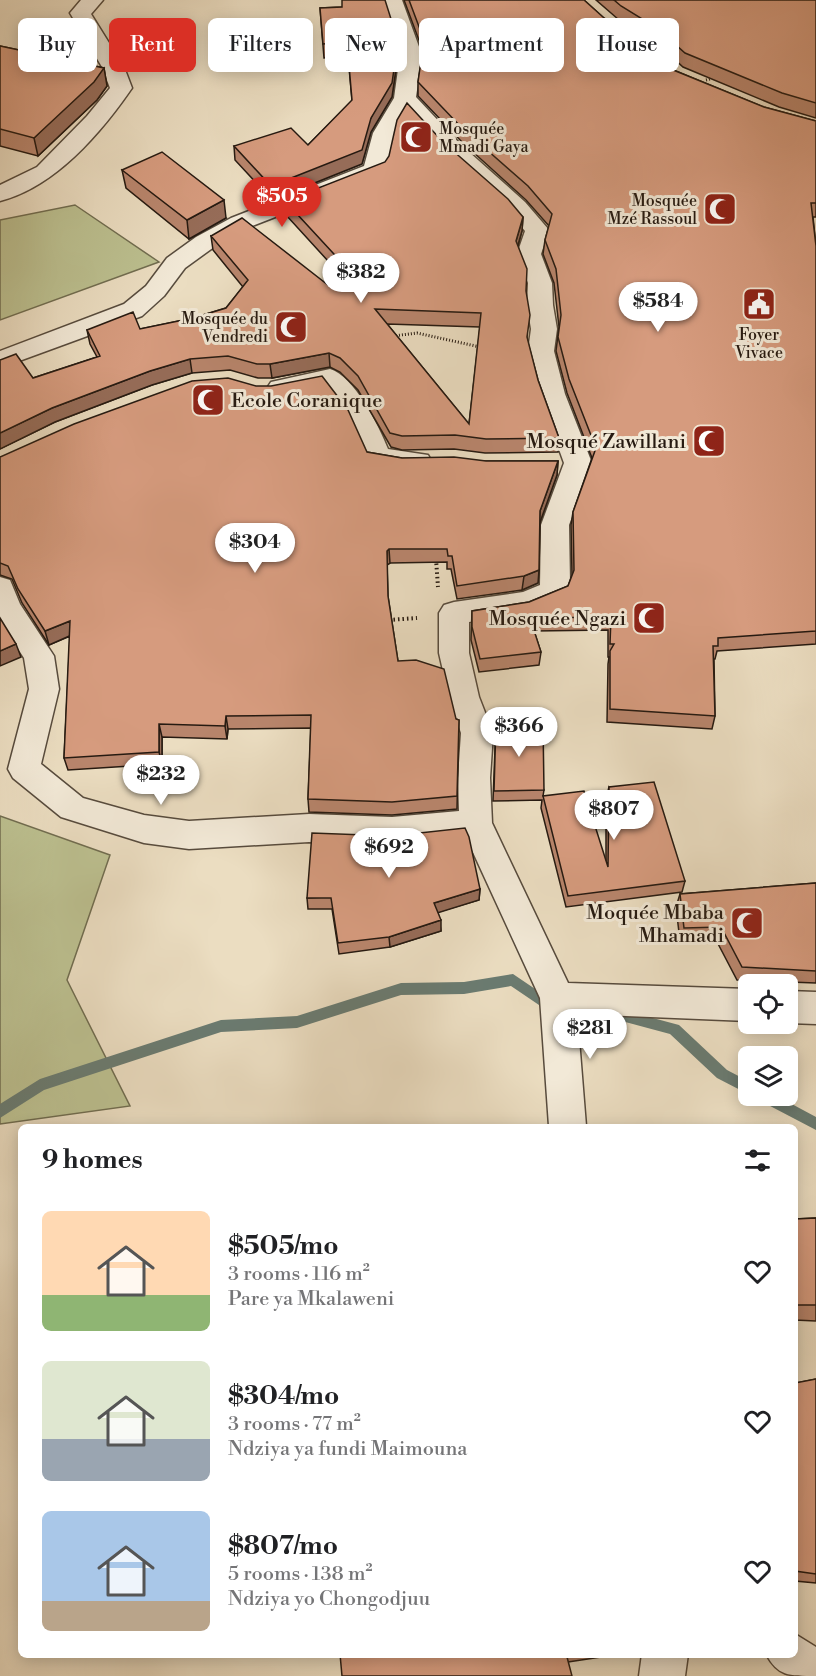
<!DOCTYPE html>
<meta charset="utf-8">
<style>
body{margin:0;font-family:"Libre Bodoni",serif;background:#f6f6f6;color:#202124;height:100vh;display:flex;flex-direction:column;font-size:22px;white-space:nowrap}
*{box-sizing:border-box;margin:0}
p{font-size:20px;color:#757577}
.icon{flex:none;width:33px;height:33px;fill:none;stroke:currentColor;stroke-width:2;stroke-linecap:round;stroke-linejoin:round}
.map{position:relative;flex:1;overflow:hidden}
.sheet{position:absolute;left:18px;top:1124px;width:780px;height:534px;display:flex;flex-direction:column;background:#fff;border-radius:9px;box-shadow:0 3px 15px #0003}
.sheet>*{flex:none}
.banner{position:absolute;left:18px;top:18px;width:780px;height:54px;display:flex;gap:12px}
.controls{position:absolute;left:738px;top:974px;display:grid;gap:12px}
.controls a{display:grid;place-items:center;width:60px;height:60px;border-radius:9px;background:#fff;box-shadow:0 3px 15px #0003;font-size:30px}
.price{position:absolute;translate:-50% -51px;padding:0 14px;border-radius:21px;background:#fff;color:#222;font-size:20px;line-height:39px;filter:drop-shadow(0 2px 3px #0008)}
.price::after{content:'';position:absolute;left:50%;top:36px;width:18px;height:14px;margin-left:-9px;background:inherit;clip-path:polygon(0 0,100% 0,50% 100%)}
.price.active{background:#d93025;color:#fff}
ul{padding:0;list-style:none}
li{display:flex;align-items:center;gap:18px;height:150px;padding:0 24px}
li span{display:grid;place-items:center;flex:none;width:168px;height:120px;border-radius:9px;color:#555}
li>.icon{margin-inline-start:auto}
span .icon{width:72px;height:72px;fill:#fffc;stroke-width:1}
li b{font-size:26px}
h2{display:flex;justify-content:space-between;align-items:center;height:72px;padding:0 24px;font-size:26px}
.pill{padding:0 21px;border-radius:9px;background:#fff;box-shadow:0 3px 15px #0003;font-size:21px;line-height:54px}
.pill.active{background:#d93025;color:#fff}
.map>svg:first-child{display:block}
</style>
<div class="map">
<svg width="816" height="1676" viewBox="0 0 816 1676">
<rect width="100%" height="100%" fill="#ebddc1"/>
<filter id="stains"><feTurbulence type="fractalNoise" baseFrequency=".00333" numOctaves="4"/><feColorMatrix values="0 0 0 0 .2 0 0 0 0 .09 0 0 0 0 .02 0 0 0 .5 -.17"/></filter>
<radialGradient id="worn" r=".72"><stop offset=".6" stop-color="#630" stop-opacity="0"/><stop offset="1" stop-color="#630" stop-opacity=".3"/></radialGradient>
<path fill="#bcc090" stroke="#716d50" stroke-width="1.5" d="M 75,205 L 159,262 L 0,320 L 0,220 Z
M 0,816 L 110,855 L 67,980 L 130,1106 L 0,1124 Z"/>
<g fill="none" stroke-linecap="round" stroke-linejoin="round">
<path fill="#6a7b71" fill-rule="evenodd" d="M 513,974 L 541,993 L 562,994 L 563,998 L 562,1002 L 539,1005 L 511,986 L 464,994 L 401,995 L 297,1028 L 221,1032 L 44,1090 L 0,1118 L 0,1104 L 40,1079 L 221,1020 L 297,1016 L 401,983 L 464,982 Z
M 608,1006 L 679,1025 L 727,1070 L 748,1081 L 748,1094 L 717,1078 L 670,1034 L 603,1016 L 602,1012 L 603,1008 Z
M 755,1095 L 775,1095 L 816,1117 L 816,1130 L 757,1099 Z"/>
<defs>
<path id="minor" d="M 81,0 L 103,0 L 91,14 L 124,67 L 132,88 C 101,133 55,187 0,201 L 0,185 L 37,167 L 87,116 L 110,88 L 102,67 L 70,13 Z
M 382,0 L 402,0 L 422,55 L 416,97 L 460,144 L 525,202 L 549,230 L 541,254 L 552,283 L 553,305 L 557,329 L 554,351 L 565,394 L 592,463 L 569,525 L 570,583 L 564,599 L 527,613 L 469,622 L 469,653 L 479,697 L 493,733 L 490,778 L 492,823 L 568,983 L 748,989 L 748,1021 L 577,1014 L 586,1126 L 549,1126 L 540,998 L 466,837 L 392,845 L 309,842 L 189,849 L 144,843 L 61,817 L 13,778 L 8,769 L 29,689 L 24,658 L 0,621 L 0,577 L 10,580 L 20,604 L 54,656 L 59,689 L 41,764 L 83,798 L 144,815 L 189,821 L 309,814 L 392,817 L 459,811 L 458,778 L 461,733 L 449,697 L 439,653 L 439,613 L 444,605 L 454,602 L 523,592 L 540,585 L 541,525 L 564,463 L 539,394 L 528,351 L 531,329 L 527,305 L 528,283 L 517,254 L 525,231 L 509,212 L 444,154 L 407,113 L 395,133 L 387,170 L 383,175 L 247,228 L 214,247 L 185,268 L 164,296 L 142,316 L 0,368 L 0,351 L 124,304 L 146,286 L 167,258 L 196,237 L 231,218 L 364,166 L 373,133 L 394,98 L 400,55 Z
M 330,369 C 354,376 379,426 388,449 L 428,455 L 432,462 L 428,469 L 418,471 L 368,464 L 351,423 L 324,388 L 280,397 L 271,394 L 267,388 L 271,382 Z
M 788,991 L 816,992 L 816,1024 L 788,1023 Z
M 795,1634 L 816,1647 L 816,1676 C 788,1676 778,1676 766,1654 L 795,1654 Z
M 642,1654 L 688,1654 L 685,1676 L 639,1676 Z"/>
</defs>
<use href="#minor" stroke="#574b3d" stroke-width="3"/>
<path stroke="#261a11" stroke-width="3" stroke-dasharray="1 2" stroke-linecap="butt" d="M 706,80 L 714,78
M 393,336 L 417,333 L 480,347"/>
<path stroke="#261a11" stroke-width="4" stroke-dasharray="1.5 3" stroke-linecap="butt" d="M 436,559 L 438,587
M 389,620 L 417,618"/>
<use href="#minor" fill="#f2e9d7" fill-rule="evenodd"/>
</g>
<path fill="#b8856c" stroke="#261a11" stroke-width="1.5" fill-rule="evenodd" d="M 404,0 L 584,0 L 604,18 L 666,67 L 764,107 L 816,121 L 816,217 L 813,217 L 816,246 L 816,644 L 717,651 L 715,659 L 714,659 L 715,716 L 712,729 L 607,722 L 608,664 L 609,657 L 608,657 L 608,630 L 534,631 L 541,652 L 539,665 L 479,672 L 471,640 L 472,611 L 529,602 L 568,586 L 572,575 L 571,525 L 573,512 L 592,458 L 567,393 L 556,351 L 559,327 L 554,283 L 543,254 L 545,240 L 549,226 L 526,200 L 462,142 L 418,96 L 418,82 L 423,51 Z
M 596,0 L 816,0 L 816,118 L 779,107 L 683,67 L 656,42 L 619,20 Z
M 342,7 L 398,55 L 392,97 L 371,132 L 362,164 L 272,200 L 235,160 L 234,146 L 308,145 L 352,101 L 348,56 L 324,58 L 320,8 Z
M 0,46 L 104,68 L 107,86 L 97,100 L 38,156 L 0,146 Z
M 443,142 L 523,217 L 522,231 L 518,246 L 526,291 L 527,339 L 538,380 L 559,438 L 558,452 L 485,453 L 454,449 L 402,450 L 391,447 L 358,390 L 340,372 L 330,367 L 272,378 L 258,378 L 230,370 L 192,373 L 152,385 L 55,422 L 0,449 L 0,360 L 33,378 L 97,357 L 90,344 L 87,330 L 140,329 L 193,318 L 226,308 L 243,287 L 213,250 L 211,236 L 328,285 L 339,273 L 286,215 L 285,201 ZM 387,324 L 480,327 L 469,424 Z
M 122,170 L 226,218 L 189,239 L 126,188 Z
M 367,452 L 402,458 L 486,461 L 558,461 L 557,475 L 540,522 L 539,570 L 538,583 L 522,590 L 457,599 L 451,569 L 447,569 L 447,562 L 390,563 L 387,565 L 388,596 L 398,661 L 456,719 L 459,720 L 457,809 L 392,815 L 309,812 L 308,799 L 311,728 L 228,729 L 227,739 L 162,737 L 162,764 L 68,770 L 64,758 L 70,636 L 49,645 L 22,603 L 12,579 L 0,575 L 0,457 Z
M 496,723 L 544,790 L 543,796 L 606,860 L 606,799 L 609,787 L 685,881 L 682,892 L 566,907 L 541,808 L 542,800 L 493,801 Z
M 816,883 L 816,983 L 737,980 L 716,940 L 680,941 L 676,907 L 680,894 Z
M 480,889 L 479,900 L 438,912 L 441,931 L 390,947 L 339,954 L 332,909 L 308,909 L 307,898 Z
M 816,1218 L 816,1321 L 795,1320 L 795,1219 Z
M 816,1379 L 816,1583 L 795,1581 L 795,1383 Z
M 340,1654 L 621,1654 L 568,1662 Z"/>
<path fill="#966c58" stroke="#261a11" stroke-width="1.5" d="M 398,41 L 398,55 L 392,97 L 371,132 L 362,164 L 272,200 L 271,186 L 371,118 Z
M 104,68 L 107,86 L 97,100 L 38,156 L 34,138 Z
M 224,200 L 226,218 L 189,239 L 187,220 Z
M 523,217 L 522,231 L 515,255 L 516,241 Z
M 329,353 L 330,367 L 272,378 L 270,364 Z
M 190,359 L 192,373 L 152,385 L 55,422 L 0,449 L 0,433 L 52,408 L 150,371 Z
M 558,461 L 557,475 L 539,525 L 540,511 Z
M 389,549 L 390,563 L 387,565 L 387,551 Z
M 539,570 L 538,583 L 522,590 L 524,576 Z
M 70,621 L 74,634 L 49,645 L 45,631 Z
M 16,644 L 21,657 L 0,666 L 0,651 Z
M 226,716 L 228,729 L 227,739 L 225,726 Z
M 159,724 L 162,737 L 162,764 L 159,752 Z
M 480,889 L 479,900 L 434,914 L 434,903 Z
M 441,920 L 441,931 L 390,947 L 389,937 Z"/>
<path fill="#d69b7e" stroke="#261a11" stroke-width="1.5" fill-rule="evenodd" d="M 342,0 L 385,0 L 398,41 L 392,83 L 371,118 L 362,150 L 271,186 L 234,146 L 291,128 L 308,145 L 352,100 L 347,42 L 323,44 L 320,8 L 342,7 Z
M 409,0 L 584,0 L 604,18 L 640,40 L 666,67 L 764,107 L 816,121 L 816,203 L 811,203 L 816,246 L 816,631 L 718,638 L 718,646 L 713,646 L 715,716 L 610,709 L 610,651 L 614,644 L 610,644 L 611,617 L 530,618 L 541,652 L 480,659 L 472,627 L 472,611 L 529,602 L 568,586 L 574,570 L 573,512 L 596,448 L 569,379 L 558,337 L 561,315 L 556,269 L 545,240 L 552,214 L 528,186 L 462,128 L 418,82 L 424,40 Z
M 614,0 L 816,0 L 816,103 L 782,93 L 685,53 L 657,28 L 621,6 Z
M 0,46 L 104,68 L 94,82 L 34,138 L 0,129 Z
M 407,103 L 443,142 L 508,199 L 523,217 L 516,241 L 527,269 L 526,291 L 530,315 L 527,337 L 538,380 L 559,438 L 486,439 L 455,435 L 402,436 L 390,433 L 358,376 L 340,358 L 329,353 L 270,364 L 257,364 L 228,356 L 190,359 L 150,371 L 52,408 L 0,433 L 0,360 L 16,354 L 33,378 L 100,356 L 87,330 L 133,312 L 140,329 L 193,318 L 226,308 L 248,280 L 211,236 L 242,218 L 328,285 L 345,266 L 285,201 L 385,162 L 389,156 L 397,120 ZM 375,309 L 481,313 L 469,424 Z
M 162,152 L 224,200 L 187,220 L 122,170 Z
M 322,376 L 348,410 L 367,452 L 402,458 L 454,457 L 486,461 L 558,461 L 540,511 L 539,570 L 524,576 L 457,586 L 452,556 L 448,556 L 447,549 L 389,549 L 387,551 L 388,596 L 398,661 L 416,660 L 444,669 L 456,719 L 459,720 L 457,796 L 392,802 L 308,799 L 311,715 L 226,716 L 225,726 L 159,724 L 159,752 L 64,758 L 70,621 L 45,631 L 18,589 L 8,566 L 0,563 L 0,457 L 74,424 L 192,381 L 228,378 L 256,386 L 271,386 Z
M 0,618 L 16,644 L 0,651 Z
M 496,723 L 543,725 L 544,790 L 494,791 Z
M 654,782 L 685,881 L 568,896 L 543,796 L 584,791 L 608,867 L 609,787 Z
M 465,828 L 469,837 L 480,889 L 434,903 L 441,920 L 389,937 L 338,943 L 331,898 L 307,898 L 312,833 L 392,836 Z
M 816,883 L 816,971 L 742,967 L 721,927 L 684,928 L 680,894 Z
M 816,1218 L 816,1305 L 795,1305 L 795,1219 Z
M 816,1379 L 816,1574 L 795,1571 L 795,1383 Z
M 340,1654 L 585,1654 L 567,1657 L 572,1676 L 342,1676 Z"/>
<defs>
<symbol id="mosque-square" viewBox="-11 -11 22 22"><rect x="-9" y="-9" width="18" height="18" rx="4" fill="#8f2418" stroke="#f2e9d7"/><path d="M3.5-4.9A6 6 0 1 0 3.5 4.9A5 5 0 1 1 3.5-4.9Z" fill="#fff"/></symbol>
<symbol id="civic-square" viewBox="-11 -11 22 22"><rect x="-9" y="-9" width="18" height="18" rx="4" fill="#8f2418" stroke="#f2e9d7"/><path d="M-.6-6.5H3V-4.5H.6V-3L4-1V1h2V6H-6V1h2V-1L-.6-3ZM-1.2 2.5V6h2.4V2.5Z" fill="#fff"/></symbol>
</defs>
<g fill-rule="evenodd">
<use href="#mosque-square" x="397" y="118" width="38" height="38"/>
<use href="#mosque-square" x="701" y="190" width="38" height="38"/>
<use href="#civic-square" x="740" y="285" width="38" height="38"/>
<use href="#mosque-square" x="272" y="308" width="38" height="38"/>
<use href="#mosque-square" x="189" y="381" width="38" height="38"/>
<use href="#mosque-square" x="690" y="422" width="38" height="38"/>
<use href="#mosque-square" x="630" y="599" width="38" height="38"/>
<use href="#mosque-square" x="728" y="904" width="38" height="38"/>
</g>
<g text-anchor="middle" stroke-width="6" stroke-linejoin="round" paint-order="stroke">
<g font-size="16" fill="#261a11" stroke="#f2e9d7" text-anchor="end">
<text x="439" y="134" text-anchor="start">Mosquée<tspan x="439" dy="18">Mmadi Gaya</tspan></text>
<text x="697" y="206">Mosquée<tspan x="697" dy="18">Mzé Rassoul</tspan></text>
<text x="268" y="324">Mosquée du<tspan x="268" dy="18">Vendredi</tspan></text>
<text x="759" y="340" text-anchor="middle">Foyer<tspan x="759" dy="18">Vivace</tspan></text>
</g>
<g font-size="20" fill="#261a11" stroke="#f2e9d7" text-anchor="end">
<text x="231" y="407" text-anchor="start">Ecole Coranique</text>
<text x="686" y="448">Mosqué Zawillani</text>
<text x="626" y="625">Mosquée Ngazi</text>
<text x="724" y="919">Moquée Mbaba<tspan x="724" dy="23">Mhamadi</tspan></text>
</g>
</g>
<rect width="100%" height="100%" filter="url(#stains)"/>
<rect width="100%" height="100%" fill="url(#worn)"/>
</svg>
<div class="controls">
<a><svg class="icon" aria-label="locate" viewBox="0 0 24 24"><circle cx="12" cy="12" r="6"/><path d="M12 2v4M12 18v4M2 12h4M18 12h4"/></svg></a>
<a><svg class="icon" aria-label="layers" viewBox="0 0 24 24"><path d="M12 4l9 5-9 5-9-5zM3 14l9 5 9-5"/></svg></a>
</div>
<b class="price active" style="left:282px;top:228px">$505</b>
<b class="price" style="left:361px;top:304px">$382</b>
<b class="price" style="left:658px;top:333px">$584</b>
<b class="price" style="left:255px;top:574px">$304</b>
<b class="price" style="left:519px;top:758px">$366</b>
<b class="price" style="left:161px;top:806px">$232</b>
<b class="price" style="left:614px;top:841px">$807</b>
<b class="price" style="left:389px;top:879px">$692</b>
<b class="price" style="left:590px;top:1060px">$281</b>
<div class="banner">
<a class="pill">Buy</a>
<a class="pill active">Rent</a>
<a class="pill">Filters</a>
<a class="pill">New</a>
<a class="pill">Apartment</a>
<a class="pill">House</a>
</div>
<section class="sheet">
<h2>9 homes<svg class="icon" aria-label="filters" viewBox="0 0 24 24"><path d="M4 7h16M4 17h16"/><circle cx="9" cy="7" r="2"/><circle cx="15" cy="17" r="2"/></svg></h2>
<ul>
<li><span style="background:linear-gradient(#ffd9b3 70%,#8fb573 0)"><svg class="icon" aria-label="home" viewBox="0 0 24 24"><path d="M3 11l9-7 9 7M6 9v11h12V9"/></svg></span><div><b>$505/mo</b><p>3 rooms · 116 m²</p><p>Pare ya Mkalaweni</p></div><svg class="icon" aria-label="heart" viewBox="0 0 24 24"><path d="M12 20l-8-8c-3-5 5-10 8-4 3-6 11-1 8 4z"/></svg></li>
<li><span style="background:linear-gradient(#dfe7d0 65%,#9aa5b1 0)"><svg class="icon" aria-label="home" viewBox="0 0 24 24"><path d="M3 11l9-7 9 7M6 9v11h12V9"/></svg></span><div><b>$304/mo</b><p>3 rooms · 77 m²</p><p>Ndziya ya fundi Maimouna</p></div><svg class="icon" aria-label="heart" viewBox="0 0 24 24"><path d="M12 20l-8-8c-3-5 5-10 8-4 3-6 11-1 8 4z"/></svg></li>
<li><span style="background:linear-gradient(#a9c7e8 75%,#b9a48a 0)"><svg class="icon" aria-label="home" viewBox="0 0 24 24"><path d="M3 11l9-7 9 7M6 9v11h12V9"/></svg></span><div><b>$807/mo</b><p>5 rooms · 138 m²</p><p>Ndziya yo Chongodjuu</p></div><svg class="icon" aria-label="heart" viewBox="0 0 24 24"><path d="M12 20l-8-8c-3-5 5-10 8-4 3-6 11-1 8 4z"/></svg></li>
</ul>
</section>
</div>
